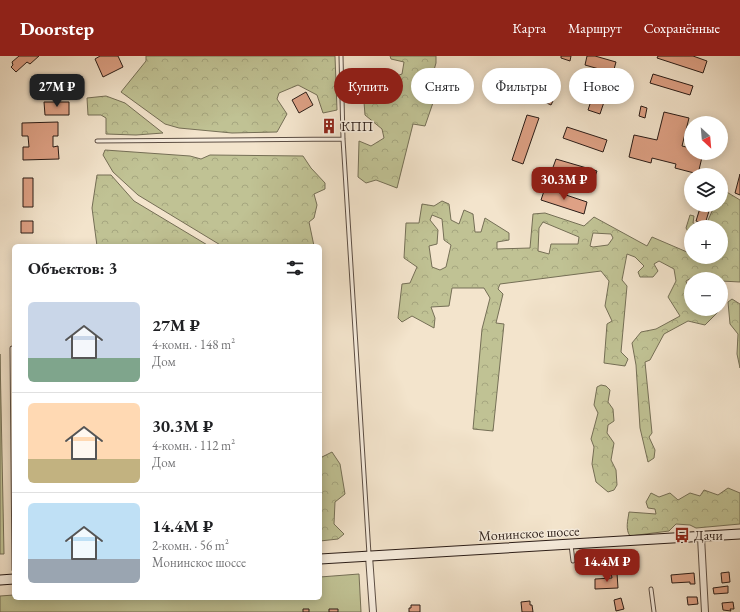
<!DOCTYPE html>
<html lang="ru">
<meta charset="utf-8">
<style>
body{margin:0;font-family:"EB Garamond",serif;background:#f2f2f2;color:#202124;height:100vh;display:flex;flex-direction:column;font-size:15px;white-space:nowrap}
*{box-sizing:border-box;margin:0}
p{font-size:13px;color:#757577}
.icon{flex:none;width:22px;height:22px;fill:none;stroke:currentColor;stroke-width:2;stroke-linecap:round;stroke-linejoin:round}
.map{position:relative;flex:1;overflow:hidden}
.sheet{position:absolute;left:12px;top:188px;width:310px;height:356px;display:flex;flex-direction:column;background:#fff;border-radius:6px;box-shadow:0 2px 10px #0003}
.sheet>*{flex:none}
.banner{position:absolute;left:334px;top:12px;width:346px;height:36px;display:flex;gap:8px}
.needle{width:26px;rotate:154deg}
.controls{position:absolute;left:684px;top:60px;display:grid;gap:8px}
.controls a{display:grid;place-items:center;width:44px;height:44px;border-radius:50%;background:#fff;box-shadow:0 2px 10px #0003;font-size:20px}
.price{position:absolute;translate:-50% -34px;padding:0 9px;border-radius:8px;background:#8f2418;color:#fff;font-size:13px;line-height:26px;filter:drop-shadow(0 1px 2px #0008)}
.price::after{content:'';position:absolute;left:50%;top:24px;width:12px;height:9px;margin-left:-6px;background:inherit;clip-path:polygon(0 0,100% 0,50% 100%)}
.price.selected{background:#222;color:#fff}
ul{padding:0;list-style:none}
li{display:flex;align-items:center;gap:12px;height:100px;padding:0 16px}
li+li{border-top:1px solid #e0e0e0}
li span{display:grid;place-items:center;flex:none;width:112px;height:80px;border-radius:6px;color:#555}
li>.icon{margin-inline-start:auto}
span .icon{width:48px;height:48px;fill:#fffc;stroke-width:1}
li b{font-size:17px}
h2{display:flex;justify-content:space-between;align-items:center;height:48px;padding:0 16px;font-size:17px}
.tag{padding:0 14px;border-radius:18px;background:#fff;box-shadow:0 2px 10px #0003;font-size:14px;line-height:36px}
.tag.selected{background:#8f2418;color:#fff}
header{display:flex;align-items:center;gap:24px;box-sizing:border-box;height:56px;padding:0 20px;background:#8f2418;color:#fff}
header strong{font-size:19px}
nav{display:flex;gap:22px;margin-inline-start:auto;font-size:14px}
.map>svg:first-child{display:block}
</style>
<header>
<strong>Doorstep</strong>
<nav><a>Карта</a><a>Маршрут</a><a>Сохранённые</a></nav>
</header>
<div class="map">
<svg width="740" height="556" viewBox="0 0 740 556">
<defs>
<pattern id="forest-crowns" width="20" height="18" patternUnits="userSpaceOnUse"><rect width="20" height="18" fill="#c0c294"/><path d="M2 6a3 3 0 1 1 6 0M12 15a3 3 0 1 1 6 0" fill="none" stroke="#a5a67f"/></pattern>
</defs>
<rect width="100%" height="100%" fill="#f3e4cc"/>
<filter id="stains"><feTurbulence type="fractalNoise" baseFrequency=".005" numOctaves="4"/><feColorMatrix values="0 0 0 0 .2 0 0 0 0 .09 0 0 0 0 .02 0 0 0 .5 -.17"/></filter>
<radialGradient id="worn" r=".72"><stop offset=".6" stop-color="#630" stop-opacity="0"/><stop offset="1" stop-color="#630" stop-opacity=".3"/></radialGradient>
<path fill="url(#forest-crowns)" stroke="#756f56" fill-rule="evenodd" d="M 146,0 L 335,0 L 337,54 L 323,57 L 317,39 L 298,29 L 279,37 L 277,43 L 287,58 L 277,76 L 232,77 L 179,72 L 165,68 L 121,36 L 146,5 Z
M 390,0 L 436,0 L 436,7 L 434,14 L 437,35 L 425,70 L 413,68 L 397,132 L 376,124 L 366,127 L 358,121 L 359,85 L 371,90 L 384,82 L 382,73 L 365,59 L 364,46 L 373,35 L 389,32 L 390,22 L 402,18 L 404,6 L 391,3 Z
M 106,40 L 125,47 L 163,77 L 136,79 L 106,78 L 106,62 L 101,59 L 88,59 L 87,42 Z
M 105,94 L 190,100 L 201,103 L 210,99 L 303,100 L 311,112 L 325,127 L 325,133 L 314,138 L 317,149 L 314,162 L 309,166 L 314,190 L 222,190 L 138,139 L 113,116 L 103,99 Z
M 97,119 L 111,119 L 134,145 L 209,190 L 97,190 L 92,152 Z
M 725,135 L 740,144 L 740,226 L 721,225 L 721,223 L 697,223 L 693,221 L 686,225 L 691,243 L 691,253 L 718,253 L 718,256 L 705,269 L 688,265 L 664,278 L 650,304 L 645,306 L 652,377 L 649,381 L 655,394 L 654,402 L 648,406 L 640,372 L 636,309 L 632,287 L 641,276 L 656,273 L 680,260 L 668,241 L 676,225 L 674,213 L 659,205 L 654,208 L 658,215 L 653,221 L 640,221 L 638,216 L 644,210 L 635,201 L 627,198 L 622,224 L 627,230 L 621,296 L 628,303 L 625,310 L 604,307 L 607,268 L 612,265 L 605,250 L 609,225 L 601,215 L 500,228 L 498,233 L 503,238 L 496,267 L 504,268 L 493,375 L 473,373 L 482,273 L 490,242 L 484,232 L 452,232 L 449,250 L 431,251 L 435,262 L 434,272 L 412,260 L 402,266 L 398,262 L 402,228 L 410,227 L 417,211 L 404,202 L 406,167 L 419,167 L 422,148 L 434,150 L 442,145 L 449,148 L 451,164 L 459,168 L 464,154 L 473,158 L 475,176 L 481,176 L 485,162 L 509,177 L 509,184 L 497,186 L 497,193 L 530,192 L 533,158 L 545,157 L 584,170 L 594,161 L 647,190 L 652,181 L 687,196 L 691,190 L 691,201 L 721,201 L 721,171 L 691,171 L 691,181 L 686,172 L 690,159 L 694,160 L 693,167 L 705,171 L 713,153 L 699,149 L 721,149 L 721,140 ZM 432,159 L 442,163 L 444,184 L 451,189 L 446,211 L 440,214 L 432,211 L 429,190 L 437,188 L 438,174 L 430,164 ZM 543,166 L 579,181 L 578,188 L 551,188 L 549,198 L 538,195 L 539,172 ZM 593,177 L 611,178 L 613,182 L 608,189 L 593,191 L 590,190 Z
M 732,243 L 740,248 L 740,312 L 737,298 L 738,278 L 730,268 L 728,246 Z
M 601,329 L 606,330 L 610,334 L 608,346 L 613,353 L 614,365 L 608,369 L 607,377 L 614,387 L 611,404 L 616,414 L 617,429 L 614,434 L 608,436 L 596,426 L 592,408 L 594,391 L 591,383 L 598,357 L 594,349 L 597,331 Z
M 332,396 L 340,408 L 345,438 L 335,446 L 334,468 L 344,478 L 338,483 L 320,485 L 320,402 Z
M 728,432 L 740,437 L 740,468 L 696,472 L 690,469 L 676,468 L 669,475 L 630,480 C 625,473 628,464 629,456 L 656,458 L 655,453 L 648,452 L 646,446 L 651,437 L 659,441 L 670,437 L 678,444 L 690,437 L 700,440 L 704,434 L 718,439 Z"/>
<path fill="#c0c294" stroke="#756f56" d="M 0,298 L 4,498 L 0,498 Z
M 359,518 L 361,556 L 0,556 L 0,540 L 14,539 L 14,542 L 320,542 L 320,521 Z"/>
<path fill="#dea185" stroke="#2a1c17" d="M 19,0 L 39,0 L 30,8 L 27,6 L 16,16 L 11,11 L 13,9 L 12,6 Z
M 100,0 L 118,0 L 123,11 L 103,21 L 95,3 Z
M 561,0 L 571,0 L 570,5 L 561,2 Z
M 587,0 L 595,0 L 616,6 L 613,17 L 585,9 Z
M 658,0 L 693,0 L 707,5 L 703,17 L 657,2 Z
M 653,18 L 693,30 L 690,39 L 650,27 Z
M 544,32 L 557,38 L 555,41 L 543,36 Z
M 306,36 L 313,49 L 299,57 L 292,44 Z
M 542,40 L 553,45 L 551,49 L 540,44 Z
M 592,42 L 604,46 L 600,58 L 588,54 Z
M 44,46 L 69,46 L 69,59 L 45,59 Z
M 641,50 L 647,52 L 645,62 L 639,60 Z
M 664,56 L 689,62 L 682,90 L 691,92 L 691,97 L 703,97 L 698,118 L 675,112 L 676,108 L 652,102 L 651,107 L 629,101 L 634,79 L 657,84 Z
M 527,59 L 539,62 L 523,108 L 512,104 Z
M 325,63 L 332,63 L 332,77 L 325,77 Z
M 58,66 L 58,80 L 53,80 L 53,91 L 58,90 L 59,103 L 23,104 L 23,91 L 29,91 L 28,80 L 22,80 L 22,67 Z
M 567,71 L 607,84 L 603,96 L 563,82 Z
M 556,103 L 597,115 L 593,126 L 552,114 Z
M 740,118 L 740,139 L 735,137 Z
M 23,122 L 33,122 L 33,151 L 23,151 Z
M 545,132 L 587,146 L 584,158 L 541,144 Z
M 700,152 L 709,155 L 705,168 L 696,165 Z
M 21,165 L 33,165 L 33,177 L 21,177 Z
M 729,516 L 730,526 L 722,527 L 721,517 Z
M 611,517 L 617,517 L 618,532 L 595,533 L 595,523 L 612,522 Z
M 694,517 L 695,528 L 690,528 L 690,526 L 672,527 L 671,519 Z
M 728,530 L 728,537 L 714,538 L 713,532 Z
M 687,541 L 697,541 L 698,548 L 688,549 Z
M 621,542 L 624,553 L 616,555 L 614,544 Z
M 530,545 L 530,549 L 532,549 L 533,556 L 522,556 L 521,546 Z
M 733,546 L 734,553 L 730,553 L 731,555 L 723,554 L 722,547 Z
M 411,549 L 420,549 L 420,556 L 409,556 L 409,552 L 411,552 Z
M 303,553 L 309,553 L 309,556 L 303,556 Z
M 329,553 L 338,553 L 338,556 L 329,556 Z"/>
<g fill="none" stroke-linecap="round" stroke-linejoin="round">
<defs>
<path id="service" d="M 341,0 L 343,83 L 369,498
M 97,85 L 343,83
M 12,292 L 14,514
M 571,489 L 573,505
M 651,533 L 654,556"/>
<path id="minor" d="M 701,481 L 705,556
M 369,500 L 373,556"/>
<path id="secondary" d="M 320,503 L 740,478
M 0,524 L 14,523"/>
</defs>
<use href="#service" stroke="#5c4e44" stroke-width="5"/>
<use href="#minor" stroke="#5c4e44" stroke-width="8"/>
<use href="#secondary" stroke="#2a1c17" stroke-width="11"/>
<use href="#service" stroke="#f7edde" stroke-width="3"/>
<use href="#minor" stroke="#f7edde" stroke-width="6"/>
<use href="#secondary" stroke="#f7edde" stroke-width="9"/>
</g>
<defs>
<symbol id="building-bare" viewBox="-9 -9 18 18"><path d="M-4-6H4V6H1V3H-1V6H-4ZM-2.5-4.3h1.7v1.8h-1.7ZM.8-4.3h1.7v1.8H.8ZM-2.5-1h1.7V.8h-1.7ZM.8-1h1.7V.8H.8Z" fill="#8f2418" stroke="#f7edde" stroke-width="2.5" paint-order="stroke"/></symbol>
<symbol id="bus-bare" viewBox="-9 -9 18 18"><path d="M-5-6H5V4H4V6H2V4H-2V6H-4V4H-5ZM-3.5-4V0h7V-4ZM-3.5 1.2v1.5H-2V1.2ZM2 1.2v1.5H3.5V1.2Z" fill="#8f2418" stroke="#f7edde" stroke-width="2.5" paint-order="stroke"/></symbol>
</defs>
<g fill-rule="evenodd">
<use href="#building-bare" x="318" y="59" width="22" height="22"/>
<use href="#bus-bare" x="671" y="468" width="22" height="22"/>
</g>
<g text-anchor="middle" stroke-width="3" stroke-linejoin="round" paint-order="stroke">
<g font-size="14" fill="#2a1c17" stroke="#f7edde" text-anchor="start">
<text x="341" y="75">КПП</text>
<text x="694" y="484">Дачи</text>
</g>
<g font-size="14" fill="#2a1c17" stroke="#f7edde">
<text transform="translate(529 477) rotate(-3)" y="5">Монинское шоссе</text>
</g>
</g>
<rect width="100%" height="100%" filter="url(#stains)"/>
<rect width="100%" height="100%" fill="url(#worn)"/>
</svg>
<div class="controls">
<a><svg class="needle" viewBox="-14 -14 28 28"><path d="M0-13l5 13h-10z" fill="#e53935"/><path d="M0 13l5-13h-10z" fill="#757577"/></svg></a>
<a><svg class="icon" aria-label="layers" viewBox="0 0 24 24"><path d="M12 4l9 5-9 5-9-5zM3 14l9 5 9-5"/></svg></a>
<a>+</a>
<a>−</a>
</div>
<b class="price selected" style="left:57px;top:52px">27M ₽</b>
<b class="price" style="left:564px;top:145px">30.3M ₽</b>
<b class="price" style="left:607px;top:527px">14.4M ₽</b>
<div class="banner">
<a class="tag selected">Купить</a>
<a class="tag">Снять</a>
<a class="tag">Фильтры</a>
<a class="tag">Новое</a>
</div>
<section class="sheet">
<h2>Объектов: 3<svg class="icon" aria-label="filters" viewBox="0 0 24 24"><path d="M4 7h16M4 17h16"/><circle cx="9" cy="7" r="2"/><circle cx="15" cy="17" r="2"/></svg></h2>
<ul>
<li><span style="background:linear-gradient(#c9d6e8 70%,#7fa58c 0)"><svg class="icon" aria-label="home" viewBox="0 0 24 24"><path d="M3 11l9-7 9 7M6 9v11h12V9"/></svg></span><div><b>27M ₽</b><p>4-комн. · 148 m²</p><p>Дом</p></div></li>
<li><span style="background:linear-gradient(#ffd9b3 70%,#c2b280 0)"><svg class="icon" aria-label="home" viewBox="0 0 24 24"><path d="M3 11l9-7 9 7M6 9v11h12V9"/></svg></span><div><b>30.3M ₽</b><p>4-комн. · 112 m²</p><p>Дом</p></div></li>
<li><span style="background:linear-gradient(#bfe0f5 70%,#9aa5b1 0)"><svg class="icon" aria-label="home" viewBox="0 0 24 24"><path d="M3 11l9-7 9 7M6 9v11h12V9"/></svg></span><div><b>14.4M ₽</b><p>2-комн. · 56 m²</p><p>Монинское шоссе</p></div></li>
</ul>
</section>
</div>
